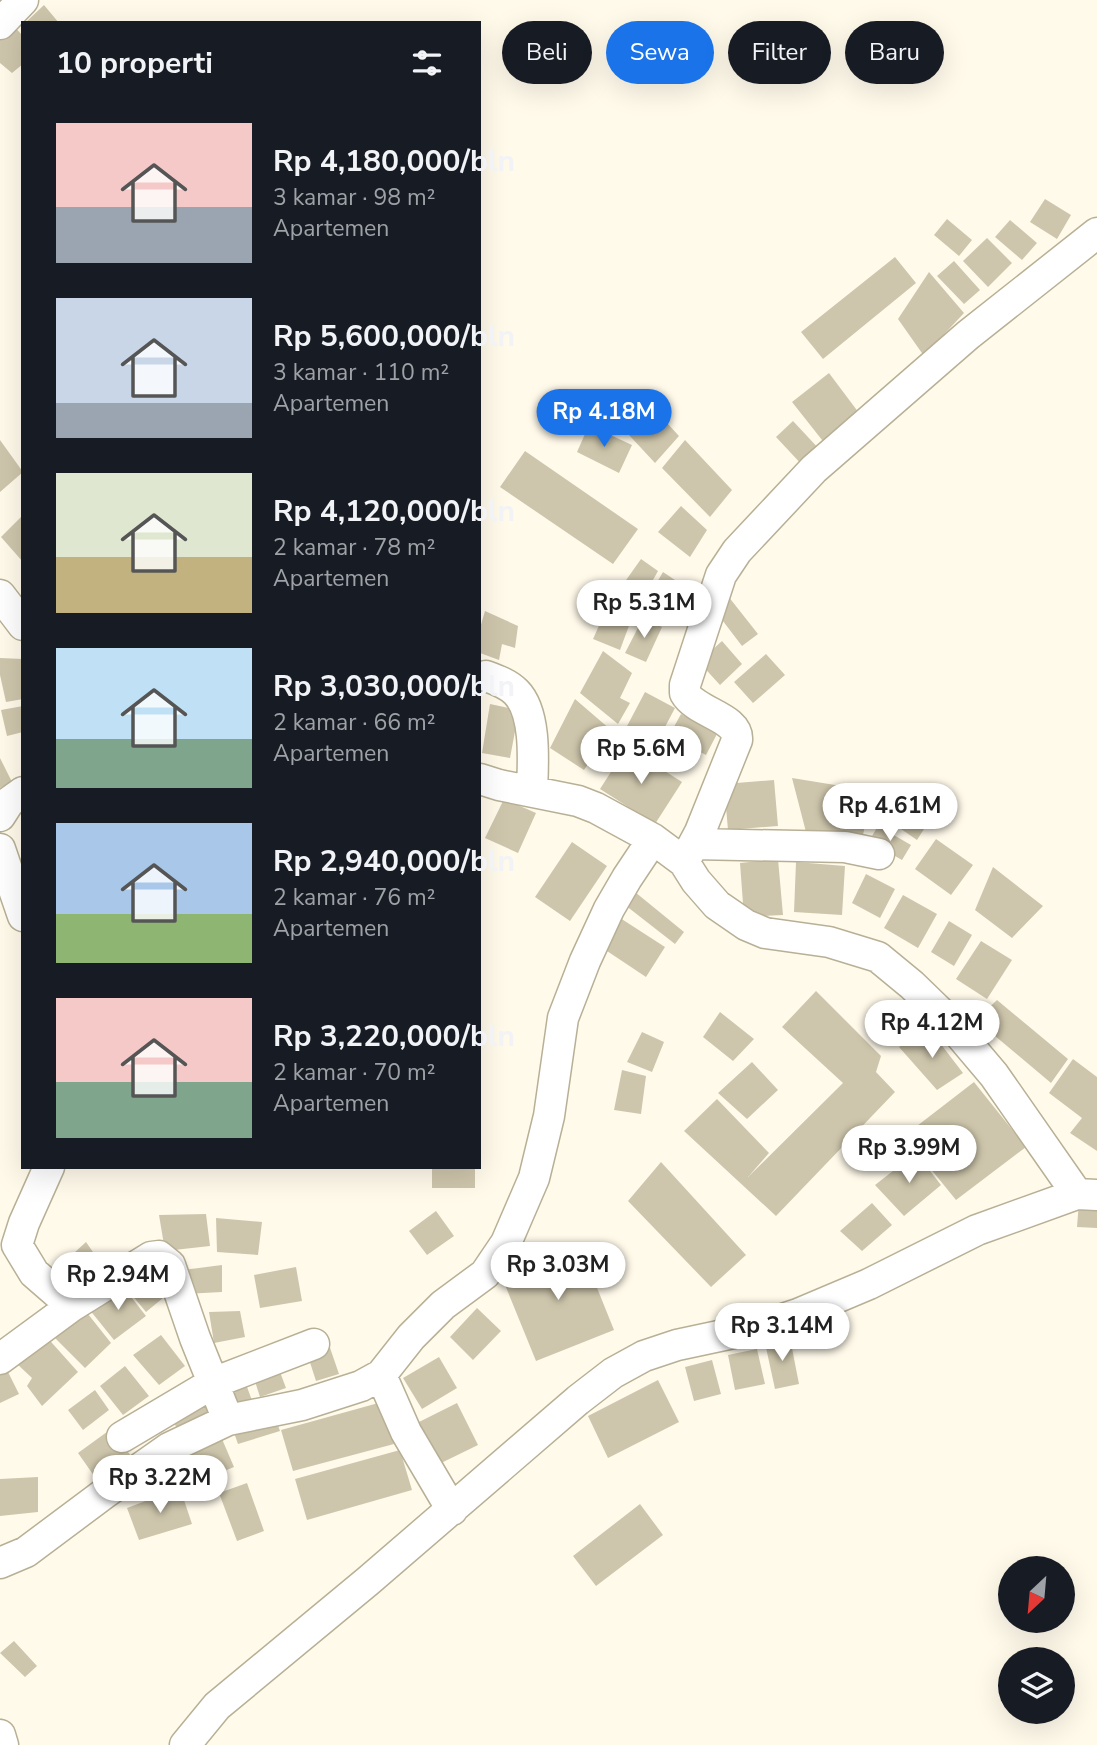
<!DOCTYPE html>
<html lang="id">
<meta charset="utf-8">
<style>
body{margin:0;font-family:"Nunito Sans",sans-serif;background:#20242c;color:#f1f3f6;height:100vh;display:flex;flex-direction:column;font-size:26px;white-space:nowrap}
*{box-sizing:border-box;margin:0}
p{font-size:23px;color:#9ea1a6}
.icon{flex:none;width:38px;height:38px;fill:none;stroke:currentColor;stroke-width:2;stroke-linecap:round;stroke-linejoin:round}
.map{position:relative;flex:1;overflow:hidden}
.side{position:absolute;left:21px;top:21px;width:460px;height:1148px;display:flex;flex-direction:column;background:#171b24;border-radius:0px;box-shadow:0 7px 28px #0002}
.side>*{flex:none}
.guide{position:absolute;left:502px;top:21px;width:488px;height:63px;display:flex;gap:14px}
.needle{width:46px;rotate:206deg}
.fabs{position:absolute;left:998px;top:1556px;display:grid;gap:14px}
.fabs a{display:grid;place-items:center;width:77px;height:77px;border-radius:50%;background:#171b24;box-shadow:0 7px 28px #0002;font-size:35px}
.price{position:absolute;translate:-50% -60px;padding:0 16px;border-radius:24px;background:#fff;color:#222;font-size:23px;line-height:46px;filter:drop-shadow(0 2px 4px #0008)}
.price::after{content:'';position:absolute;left:50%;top:42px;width:21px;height:16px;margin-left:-10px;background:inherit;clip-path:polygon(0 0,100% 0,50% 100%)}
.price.selected{background:#1a73e8;color:#fff}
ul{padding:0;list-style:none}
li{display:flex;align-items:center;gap:21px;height:175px;padding:0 35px}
li span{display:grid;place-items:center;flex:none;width:196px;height:140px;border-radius:0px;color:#555}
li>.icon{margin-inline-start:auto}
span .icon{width:84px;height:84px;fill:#fffc;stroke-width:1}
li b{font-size:30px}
h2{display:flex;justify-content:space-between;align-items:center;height:84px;padding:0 35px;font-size:30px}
.tag{padding:0 24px;border-radius:32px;background:#171b24;box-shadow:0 7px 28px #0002;font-size:24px;line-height:63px}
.tag.selected{background:#1a73e8;color:#fff}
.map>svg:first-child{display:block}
</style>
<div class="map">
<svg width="1097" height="1745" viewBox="0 0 1097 1745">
<rect width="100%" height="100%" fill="#fffaea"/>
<path fill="#cec6ac" d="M 44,5 L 59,23 L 25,23 Z
M 10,22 L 23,36 L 23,64 L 12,73 L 0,63 L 0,32 Z
M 1045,199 L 1071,215 L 1057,239 L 1030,222 Z
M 947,219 L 972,240 L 959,256 L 934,235 Z
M 1010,220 L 1037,243 L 1022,260 L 995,237 Z
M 987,238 L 1012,263 L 988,287 L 963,261 Z
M 895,257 L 916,283 L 823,359 L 801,332 Z
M 954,261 L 980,290 L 964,304 L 937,276 Z
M 929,272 L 964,313 L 924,356 L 898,319 Z
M 829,373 L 862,417 L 826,445 L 792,402 Z
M 655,410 L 679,436 L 655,463 L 629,435 Z
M 793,421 L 821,451 L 804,467 L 776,437 Z
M 589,425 L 632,445 L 619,473 L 577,452 Z
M 0,440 L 23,472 L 0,492 Z
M 685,440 L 732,490 L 710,517 L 662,468 Z
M 525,451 L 638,529 L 613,564 L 500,487 Z
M 681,506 L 707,530 L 690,557 L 658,532 Z
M 23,515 L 23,562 L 1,537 Z
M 641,559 L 658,571 L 644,596 L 624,583 Z
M 663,572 L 687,588 L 668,624 L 642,608 Z
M 728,596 L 758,634 L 742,646 L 713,608 Z
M 606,610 L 630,623 L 620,650 L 593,639 Z
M 485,611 L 518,626 L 515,648 L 502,644 L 499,660 L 480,653 L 480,628 Z
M 643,618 L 662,627 L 646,662 L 625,653 Z
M 722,641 L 742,664 L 720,685 L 699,662 Z
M 603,651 L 632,673 L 620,698 L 630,703 L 618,724 L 580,693 Z
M 766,654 L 785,675 L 753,703 L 734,682 Z
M 0,658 L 23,659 L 23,699 L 6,702 L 0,675 Z
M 645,692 L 675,708 L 656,744 L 626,728 Z
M 575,699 L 611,730 L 584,770 L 550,748 Z
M 490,704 L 519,710 L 510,758 L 482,753 Z
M 23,706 L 23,732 L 7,736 L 1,710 Z
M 681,714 L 717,734 L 706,755 L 669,736 Z
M 627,747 L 682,782 L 655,824 L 600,789 Z
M 0,758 L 12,782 L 0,788 Z
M 792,778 L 872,791 L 863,835 L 806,832 Z
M 774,780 L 778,826 L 728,830 L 724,784 Z
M 907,791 L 936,810 L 917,840 L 888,820 Z
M 504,799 L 536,813 L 518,853 L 485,838 Z
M 878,826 L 911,845 L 902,860 L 869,841 Z
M 936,839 L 973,865 L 951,895 L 915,869 Z
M 572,842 L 607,866 L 570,921 L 535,897 Z
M 778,859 L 783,915 L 744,917 L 740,863 Z
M 796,862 L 845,866 L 842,915 L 794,912 Z
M 993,867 L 1043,906 L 1012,938 L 975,910 Z
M 866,874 L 895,889 L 880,918 L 852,903 Z
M 635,892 L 684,932 L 675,944 L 625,905 Z
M 903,895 L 937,914 L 918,948 L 884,928 Z
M 617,916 L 665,947 L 646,977 L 598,945 Z
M 949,921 L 972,935 L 954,966 L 931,952 Z
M 981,941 L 1012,960 L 987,999 L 956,979 Z
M 816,991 L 881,1056 L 876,1072 L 895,1092 L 776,1216 L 684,1131 L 717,1099 L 769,1153 L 748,1177 L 843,1083 L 782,1027 Z
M 997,1000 L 1068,1059 L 1051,1083 L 976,1020 Z
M 720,1012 L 754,1039 L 733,1061 L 703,1037 Z
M 930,1030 L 963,1073 L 937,1090 L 899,1047 Z
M 642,1032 L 664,1042 L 652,1072 L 627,1062 Z
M 1073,1059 L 1097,1077 L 1097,1151 L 1070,1133 L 1082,1118 L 1049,1093 Z
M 752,1062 L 778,1090 L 747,1119 L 718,1093 Z
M 622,1070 L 646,1076 L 641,1114 L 614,1110 Z
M 974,1082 L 1026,1147 L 956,1200 L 904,1136 Z
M 916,1153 L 941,1185 L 904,1216 L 875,1185 Z
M 661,1162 L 746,1255 L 711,1287 L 628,1201 Z
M 432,1167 L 475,1167 L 475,1188 L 432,1188 Z
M 1079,1201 L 1097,1202 L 1097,1228 L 1077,1227 Z
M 872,1203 L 892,1225 L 862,1251 L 840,1231 Z
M 436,1211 L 454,1236 L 427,1255 L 409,1231 Z
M 206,1214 L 210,1246 L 165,1251 L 159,1215 Z
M 216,1218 L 262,1222 L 258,1255 L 217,1252 Z
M 86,1242 L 104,1268 L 73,1294 L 49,1276 Z
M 579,1243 L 614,1330 L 536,1361 L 501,1275 Z
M 155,1265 L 175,1288 L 146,1312 L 127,1289 Z
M 222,1265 L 222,1292 L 185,1294 L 183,1270 Z
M 296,1267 L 302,1301 L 260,1308 L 254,1275 Z
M 121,1284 L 146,1316 L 114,1340 L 89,1309 Z
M 477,1308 L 501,1331 L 473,1360 L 450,1337 Z
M 84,1309 L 111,1343 L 85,1368 L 50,1333 Z
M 240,1311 L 245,1337 L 214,1343 L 209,1312 Z
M 44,1334 L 78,1372 L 42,1406 L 27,1386 L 32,1378 L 15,1362 Z
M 161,1335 L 185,1366 L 159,1385 L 133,1355 Z
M 790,1338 L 799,1384 L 775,1389 L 765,1343 Z
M 328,1342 L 339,1374 L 316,1381 L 306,1350 Z
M 757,1349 L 765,1384 L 735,1390 L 728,1355 Z
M 439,1357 L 457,1388 L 422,1409 L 403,1378 Z
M 712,1360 L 721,1394 L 694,1401 L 685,1367 Z
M 277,1364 L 286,1388 L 260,1397 L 252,1372 Z
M 5,1366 L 19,1394 L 0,1403 L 0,1368 Z
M 125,1366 L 149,1396 L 123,1415 L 100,1386 Z
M 243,1376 L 254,1406 L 234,1413 L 223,1383 Z
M 658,1380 L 679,1422 L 608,1458 L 588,1416 Z
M 95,1390 L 109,1410 L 83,1430 L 68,1410 Z
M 205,1394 L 217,1419 L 181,1437 L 169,1412 Z
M 382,1402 L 394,1444 L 293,1471 L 281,1430 Z
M 457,1403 L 478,1445 L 435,1466 L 413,1425 Z
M 274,1414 L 280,1431 L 238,1444 L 232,1427 Z
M 111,1429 L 131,1456 L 97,1480 L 78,1453 Z
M 219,1432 L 234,1467 L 188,1486 L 173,1451 Z
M 400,1450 L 412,1490 L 307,1520 L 295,1479 Z
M 38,1477 L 38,1512 L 0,1516 L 0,1479 Z
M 247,1483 L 264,1531 L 237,1541 L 219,1493 Z
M 180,1488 L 192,1524 L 139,1540 L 127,1508 Z
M 640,1504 L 663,1535 L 596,1586 L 573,1556 Z
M 14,1641 L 37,1666 L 25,1677 L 0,1653 Z"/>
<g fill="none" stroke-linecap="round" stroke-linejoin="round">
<defs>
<path id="minor" d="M 0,24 L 23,0
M 0,595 L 23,625
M 486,676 C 497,680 508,684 516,692 C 537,713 533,764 532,791
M 480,779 L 499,785 L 578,801 L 596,808 L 653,839 L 684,862 L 696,881 L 717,905 L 746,925 L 765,933 L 829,942 L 878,957 L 912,985 L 945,1017 L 994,1075 L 1077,1194
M 0,816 L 9,802 L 23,792
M 694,844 L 845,847 L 879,854
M 0,849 L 23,916
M 684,862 L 700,832 L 737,740 C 739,717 696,713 685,693 L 685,685 L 721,575 L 737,551 L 814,469 L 968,335 L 1097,233
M 49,1167 L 24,1223 L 17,1245 L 34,1273 L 72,1306
M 0,1359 L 72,1306 L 151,1257 L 159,1256 L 170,1265 L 195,1338 L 228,1420
M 381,1375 L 411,1337 L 443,1305 L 485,1274 L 506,1243 L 534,1178 L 549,1116 L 563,1018 L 585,961 L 609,909 L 627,878 L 653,839
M 122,1437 L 213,1383 L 314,1344
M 0,1563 L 26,1552 L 105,1493 L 169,1448 L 228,1420 L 302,1405 L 361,1386 L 381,1375 L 406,1432 L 452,1510
M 0,1735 L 3,1745
M 185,1745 L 217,1706 L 368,1581 L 578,1400 L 613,1373 L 644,1356 L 677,1345 L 752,1329 L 798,1314 L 869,1284 L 977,1230 L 1077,1194 L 1097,1195"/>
</defs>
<use href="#minor" stroke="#b8b096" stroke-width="33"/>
<use href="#minor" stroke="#fff" stroke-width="30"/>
</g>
</svg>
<div class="fabs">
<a><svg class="needle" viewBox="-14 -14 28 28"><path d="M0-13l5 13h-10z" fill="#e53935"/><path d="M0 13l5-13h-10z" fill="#9ea1a6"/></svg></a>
<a><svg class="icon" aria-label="layers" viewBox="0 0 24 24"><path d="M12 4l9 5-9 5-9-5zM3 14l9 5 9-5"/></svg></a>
</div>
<b class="price selected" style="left:604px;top:449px">Rp 4.18M</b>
<b class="price" style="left:644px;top:640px">Rp 5.31M</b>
<b class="price" style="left:641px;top:786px">Rp 5.6M</b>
<b class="price" style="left:890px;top:843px">Rp 4.61M</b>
<b class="price" style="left:932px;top:1060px">Rp 4.12M</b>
<b class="price" style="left:909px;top:1185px">Rp 3.99M</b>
<b class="price" style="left:558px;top:1302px">Rp 3.03M</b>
<b class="price" style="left:118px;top:1312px">Rp 2.94M</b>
<b class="price" style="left:782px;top:1363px">Rp 3.14M</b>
<b class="price" style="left:160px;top:1515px">Rp 3.22M</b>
<div class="guide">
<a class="tag">Beli</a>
<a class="tag selected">Sewa</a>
<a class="tag">Filter</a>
<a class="tag">Baru</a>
</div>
<section class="side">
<h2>10 properti<svg class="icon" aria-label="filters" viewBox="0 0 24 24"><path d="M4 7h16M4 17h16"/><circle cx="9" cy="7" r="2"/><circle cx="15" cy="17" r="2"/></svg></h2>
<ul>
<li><span style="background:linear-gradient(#f6c9c9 60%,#9aa5b1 0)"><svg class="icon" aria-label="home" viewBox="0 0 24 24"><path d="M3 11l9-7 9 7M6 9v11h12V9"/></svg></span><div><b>Rp 4,180,000/bln</b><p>3 kamar · 98 m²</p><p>Apartemen</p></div></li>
<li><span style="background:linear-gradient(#c9d6e8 75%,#9aa5b1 0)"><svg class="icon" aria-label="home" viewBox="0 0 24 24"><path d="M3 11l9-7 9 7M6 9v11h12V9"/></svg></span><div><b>Rp 5,600,000/bln</b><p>3 kamar · 110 m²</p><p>Apartemen</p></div></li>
<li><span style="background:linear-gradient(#dfe7d0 60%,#c2b280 0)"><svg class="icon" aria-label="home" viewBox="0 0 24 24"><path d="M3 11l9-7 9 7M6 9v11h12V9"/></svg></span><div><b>Rp 4,120,000/bln</b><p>2 kamar · 78 m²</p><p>Apartemen</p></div></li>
<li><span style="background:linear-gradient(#bfe0f5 65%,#7fa58c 0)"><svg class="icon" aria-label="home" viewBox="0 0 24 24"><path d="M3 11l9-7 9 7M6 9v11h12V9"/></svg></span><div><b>Rp 3,030,000/bln</b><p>2 kamar · 66 m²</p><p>Apartemen</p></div></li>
<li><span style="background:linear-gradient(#a9c7e8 65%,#8fb573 0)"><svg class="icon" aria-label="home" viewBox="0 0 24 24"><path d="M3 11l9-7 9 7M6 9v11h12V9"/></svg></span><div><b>Rp 2,940,000/bln</b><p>2 kamar · 76 m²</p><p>Apartemen</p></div></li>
<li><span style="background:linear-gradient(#f6c9c9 60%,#7fa58c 0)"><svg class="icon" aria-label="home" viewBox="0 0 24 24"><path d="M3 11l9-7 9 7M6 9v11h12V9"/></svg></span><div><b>Rp 3,220,000/bln</b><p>2 kamar · 70 m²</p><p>Apartemen</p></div></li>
</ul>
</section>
</div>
